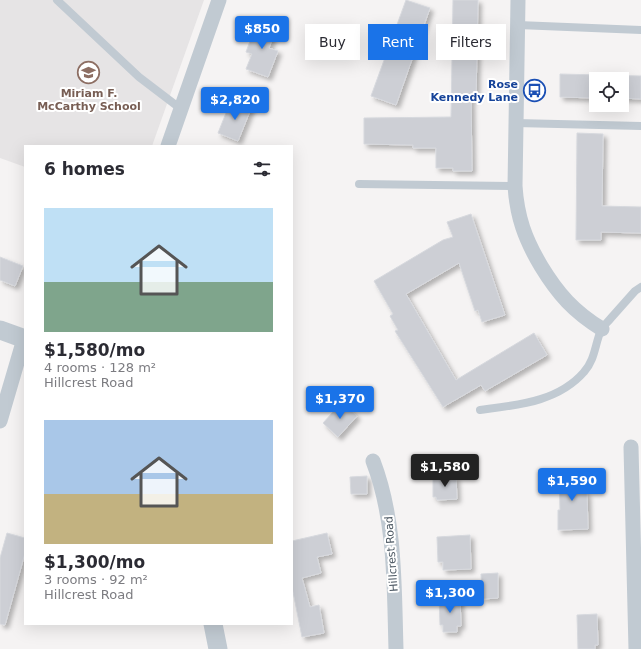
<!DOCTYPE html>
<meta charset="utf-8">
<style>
body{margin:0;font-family:"DejaVu Sans",sans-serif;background:#f7f7f7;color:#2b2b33;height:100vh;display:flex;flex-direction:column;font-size:15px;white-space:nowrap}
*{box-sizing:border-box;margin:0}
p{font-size:13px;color:#7c7c81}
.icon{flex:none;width:22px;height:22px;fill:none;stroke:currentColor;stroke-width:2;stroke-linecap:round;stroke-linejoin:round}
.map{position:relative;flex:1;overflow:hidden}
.details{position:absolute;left:24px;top:145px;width:269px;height:480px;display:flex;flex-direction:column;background:#fff;border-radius:0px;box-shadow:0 4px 16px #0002}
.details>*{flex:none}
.guide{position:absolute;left:305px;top:24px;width:276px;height:36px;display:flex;gap:8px}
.buttons{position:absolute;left:589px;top:72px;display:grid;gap:8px}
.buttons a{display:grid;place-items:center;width:40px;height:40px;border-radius:0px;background:#fff;box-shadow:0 4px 16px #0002;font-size:20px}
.price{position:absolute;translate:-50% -34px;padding:0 9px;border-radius:4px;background:#1a73e8;color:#fff;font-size:13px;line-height:26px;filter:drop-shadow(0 1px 2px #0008)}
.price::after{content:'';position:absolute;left:50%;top:24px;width:12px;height:9px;margin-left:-6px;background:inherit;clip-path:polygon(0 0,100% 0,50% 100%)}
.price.on{background:#222;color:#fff}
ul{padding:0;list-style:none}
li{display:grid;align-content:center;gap:8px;height:212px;padding:0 20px}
li span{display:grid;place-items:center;height:124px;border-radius:0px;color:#555}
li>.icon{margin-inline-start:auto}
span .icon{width:72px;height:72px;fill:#fffc;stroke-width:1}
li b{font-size:17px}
h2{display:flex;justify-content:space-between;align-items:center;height:48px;padding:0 20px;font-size:17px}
.chip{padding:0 14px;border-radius:0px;background:#fff;box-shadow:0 4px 16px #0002;font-size:14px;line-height:36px}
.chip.on{background:#1a73e8;color:#fff}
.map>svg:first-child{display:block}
</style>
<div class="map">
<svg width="641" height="649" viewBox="0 0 641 649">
<defs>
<filter id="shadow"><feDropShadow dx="3.5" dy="3.5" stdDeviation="2" flood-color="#0004"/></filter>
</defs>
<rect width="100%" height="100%" fill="#f5f3f3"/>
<path fill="#e6e4e5" d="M 0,0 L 204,0 L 152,146 L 25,146 L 25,167 L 0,158 Z"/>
<path fill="#cdcfd5" stroke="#d7d9de" filter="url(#shadow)" d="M 406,0 L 430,8 L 396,105 L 371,96 Z
M 453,0 L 478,0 L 476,98 L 471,98 L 472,171 L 453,171 L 453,168 L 436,168 L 436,148 L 413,148 L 413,145 L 364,144 L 364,118 L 451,117 Z
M 257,22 L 276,28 L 269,48 L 278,51 L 268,77 L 246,69 L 252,54 L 246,52 Z
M 560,74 L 641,76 L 641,99 L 622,98 L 622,79 L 596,79 L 596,98 L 560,97 Z
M 238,100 L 252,106 L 238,141 L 218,133 L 228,108 L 233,110 Z
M 577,133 L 603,134 L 602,206 L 641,207 L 641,233 L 601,232 L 601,240 L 576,240 Z
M 471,214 L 505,315 L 482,322 L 478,310 L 475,311 L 459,263 L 406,294 L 456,380 L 534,333 L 547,355 L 485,391 L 481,385 L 443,407 L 395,331 L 398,330 L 390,316 L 393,314 L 374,281 L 443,240 L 453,237 L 447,222 Z
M 0,257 L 23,266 L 15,286 L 0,280 Z
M 342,402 L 357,416 L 338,437 L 323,423 Z
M 582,470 L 583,493 L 587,493 L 588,529 L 558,530 L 558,510 L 560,510 L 559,471 Z
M 367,476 L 367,494 L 351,494 L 350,477 Z
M 456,477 L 457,499 L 437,500 L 436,497 L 433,497 L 433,478 Z
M 7,533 L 25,538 L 25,553 L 5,625 L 0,624 L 0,558 Z
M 327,533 L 332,554 L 317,557 L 321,573 L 302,578 L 310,607 L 319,605 L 324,633 L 302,637 L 292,587 L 292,541 Z
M 470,535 L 471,569 L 443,570 L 443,562 L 438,562 L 437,537 Z
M 498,573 L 498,598 L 482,599 L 481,574 Z
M 439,597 L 460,597 L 461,626 L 457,626 L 457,632 L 443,632 L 443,625 L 440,625 Z
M 597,614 L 598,645 L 595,645 L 595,649 L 578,649 L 577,615 Z"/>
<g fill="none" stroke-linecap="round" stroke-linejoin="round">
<path stroke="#c1cad2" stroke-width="8" d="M 57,0 L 139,77 L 181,109
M 518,25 L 641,30
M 516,123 L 641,126
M 359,184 L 515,186
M 480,410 C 517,405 558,402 584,372 C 595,360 595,344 601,330 C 603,326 608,322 611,318 C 619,309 627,300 635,291 L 641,287"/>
<path stroke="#c1cad2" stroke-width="15" d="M 518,0 L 515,186 C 517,217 525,239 541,266 C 558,294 574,312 602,329
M 168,146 L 219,0
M 0,421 L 24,339
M 631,447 L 636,649
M 373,461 C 396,521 394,586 396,649"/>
<path stroke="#c1cad2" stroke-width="19" d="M 0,330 L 25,339
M 213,624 L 218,649"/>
</g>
<defs>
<symbol id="school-ring" viewBox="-11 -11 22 22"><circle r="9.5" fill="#fff" stroke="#8d6e63" stroke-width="1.5"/><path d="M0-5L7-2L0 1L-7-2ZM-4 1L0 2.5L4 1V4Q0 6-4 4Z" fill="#8d6e63"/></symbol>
<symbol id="bus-ring" viewBox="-11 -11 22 22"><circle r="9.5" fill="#fff" stroke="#1a4fb4" stroke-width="1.5"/><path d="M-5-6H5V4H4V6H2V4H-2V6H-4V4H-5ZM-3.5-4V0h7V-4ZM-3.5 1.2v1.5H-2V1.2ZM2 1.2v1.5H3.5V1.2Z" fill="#1a4fb4"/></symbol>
</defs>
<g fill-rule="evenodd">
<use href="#school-ring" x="76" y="60" width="25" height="25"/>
<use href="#bus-ring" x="522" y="78" width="25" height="25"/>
</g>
<g text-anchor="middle" stroke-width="4" stroke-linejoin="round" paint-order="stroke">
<g font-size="11" font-weight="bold" fill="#164399" stroke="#fff" text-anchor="end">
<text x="518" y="88">Rose<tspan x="518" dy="13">Kennedy Lane</tspan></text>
</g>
<g font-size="11" font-weight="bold" fill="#785e54" stroke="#fff">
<text x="89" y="97">Miriam F.<tspan x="89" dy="13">McCarthy School</tspan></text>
</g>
<g font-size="11" fill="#4a5661" stroke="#fff">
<text transform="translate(391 554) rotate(-94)" y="4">Hillcrest Road</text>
</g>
</g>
</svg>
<div class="buttons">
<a><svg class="icon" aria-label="locate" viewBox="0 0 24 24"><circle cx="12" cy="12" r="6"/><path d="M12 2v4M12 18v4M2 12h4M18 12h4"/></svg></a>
</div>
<b class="price" style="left:262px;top:50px">$850</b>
<b class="price" style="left:235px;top:121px">$2,820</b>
<b class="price" style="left:340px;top:420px">$1,370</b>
<b class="price on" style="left:445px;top:488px">$1,580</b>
<b class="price" style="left:572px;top:502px">$1,590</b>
<b class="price" style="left:450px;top:614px">$1,300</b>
<div class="guide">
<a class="chip">Buy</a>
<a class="chip on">Rent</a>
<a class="chip">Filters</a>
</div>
<section class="details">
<h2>6 homes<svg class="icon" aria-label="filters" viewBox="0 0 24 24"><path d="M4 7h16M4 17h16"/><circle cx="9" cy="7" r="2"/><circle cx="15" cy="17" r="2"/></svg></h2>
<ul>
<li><span style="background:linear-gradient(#bfe0f5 60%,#7fa58c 0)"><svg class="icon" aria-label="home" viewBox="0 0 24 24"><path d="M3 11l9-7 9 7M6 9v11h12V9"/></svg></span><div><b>$1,580/mo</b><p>4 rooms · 128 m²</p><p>Hillcrest Road</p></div></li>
<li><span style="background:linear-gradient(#a9c7e8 60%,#c2b280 0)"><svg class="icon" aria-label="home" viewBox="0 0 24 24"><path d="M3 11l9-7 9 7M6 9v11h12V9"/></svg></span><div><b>$1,300/mo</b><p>3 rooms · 92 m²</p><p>Hillcrest Road</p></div></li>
</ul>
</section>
</div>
